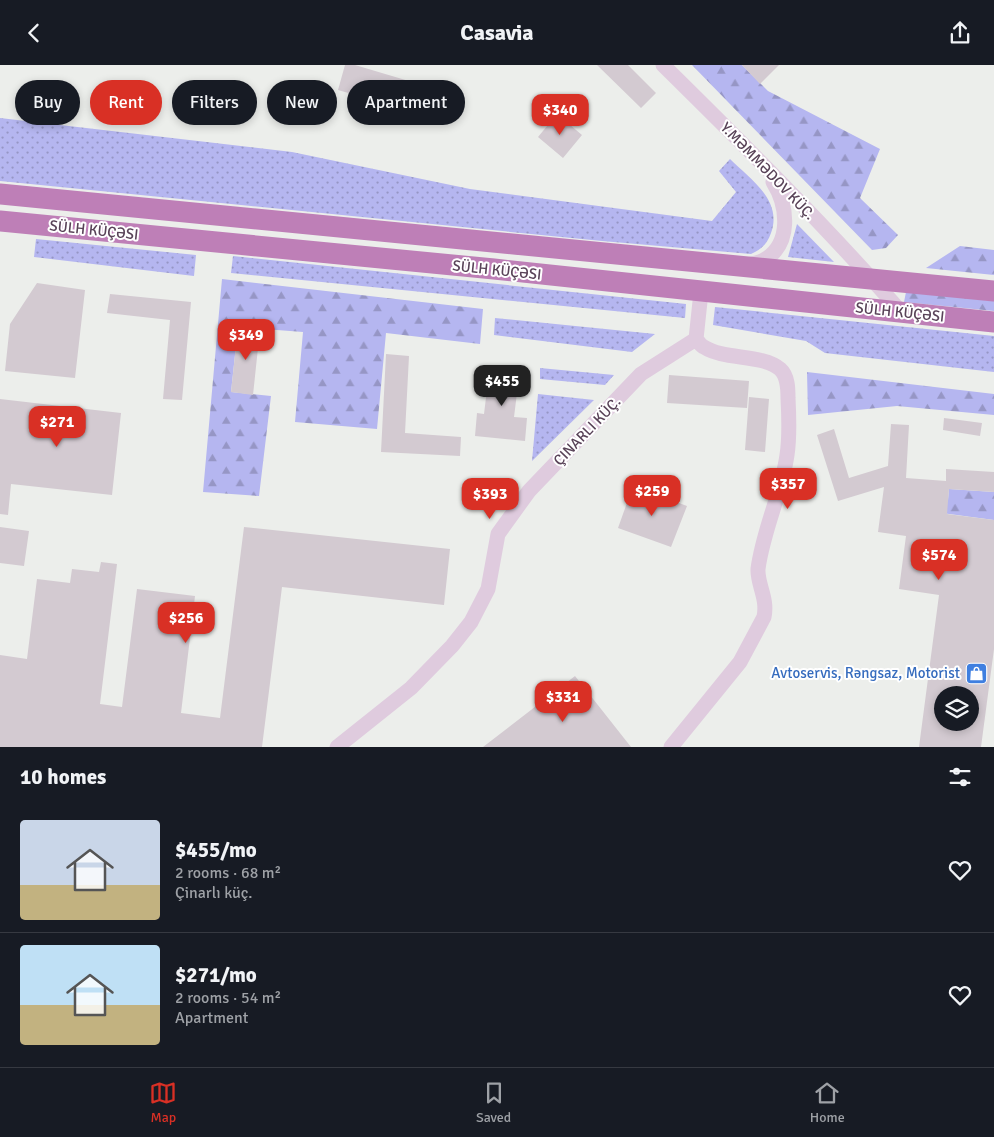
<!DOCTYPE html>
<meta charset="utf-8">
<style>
body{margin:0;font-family:Signika,sans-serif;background:#242831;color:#f1f3f6;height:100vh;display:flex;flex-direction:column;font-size:19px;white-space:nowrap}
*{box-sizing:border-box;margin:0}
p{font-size:16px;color:#9ea1a6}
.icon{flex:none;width:28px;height:28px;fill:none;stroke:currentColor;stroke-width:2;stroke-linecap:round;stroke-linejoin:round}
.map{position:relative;height:682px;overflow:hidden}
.sheet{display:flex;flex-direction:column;background:#171b24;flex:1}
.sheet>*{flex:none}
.hud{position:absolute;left:15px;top:15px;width:500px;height:45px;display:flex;gap:10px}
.buttons{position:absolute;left:934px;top:621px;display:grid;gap:10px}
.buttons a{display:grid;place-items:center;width:45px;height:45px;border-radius:50%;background:#171b24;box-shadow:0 2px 8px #0003;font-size:25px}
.price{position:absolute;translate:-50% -42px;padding:0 11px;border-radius:10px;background:#d93025;color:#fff;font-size:16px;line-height:32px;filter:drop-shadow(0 1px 2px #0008)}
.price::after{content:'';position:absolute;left:50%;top:30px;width:15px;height:11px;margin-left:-8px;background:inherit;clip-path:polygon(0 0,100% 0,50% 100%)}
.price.active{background:#222;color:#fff}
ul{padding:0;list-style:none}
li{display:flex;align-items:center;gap:15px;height:125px;padding:0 20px}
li+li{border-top:1px solid #363941}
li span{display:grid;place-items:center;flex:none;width:140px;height:100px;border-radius:5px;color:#555}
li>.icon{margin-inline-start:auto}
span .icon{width:60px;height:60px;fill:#fffc;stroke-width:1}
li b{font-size:21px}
h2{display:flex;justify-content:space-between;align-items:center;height:60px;padding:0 20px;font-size:21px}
.pill{padding:0 18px;border-radius:22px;background:#171b24;box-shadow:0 2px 8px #0003;font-size:18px;line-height:45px}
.pill.active{background:#d93025;color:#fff}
header{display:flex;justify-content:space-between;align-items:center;height:65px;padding:0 20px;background:#171b24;font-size:22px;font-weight:800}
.menu{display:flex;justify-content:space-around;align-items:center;height:70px;border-top:1px solid #363941;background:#171b24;font-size:14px;color:#9ea1a6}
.menu a{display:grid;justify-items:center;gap:2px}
.menu .active{color:#d93025}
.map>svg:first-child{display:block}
</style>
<header><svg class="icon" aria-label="back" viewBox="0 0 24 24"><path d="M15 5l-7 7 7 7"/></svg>Casavia<svg class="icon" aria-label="share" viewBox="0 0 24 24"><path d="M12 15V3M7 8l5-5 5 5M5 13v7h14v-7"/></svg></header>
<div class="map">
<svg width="994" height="682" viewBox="0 0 994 682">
<defs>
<pattern id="green-dots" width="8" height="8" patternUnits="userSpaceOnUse" patternTransform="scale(1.25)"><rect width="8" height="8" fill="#b5b6f0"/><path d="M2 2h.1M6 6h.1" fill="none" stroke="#9696c5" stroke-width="1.8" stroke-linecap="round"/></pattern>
<pattern id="forest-firs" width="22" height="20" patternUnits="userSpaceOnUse" patternTransform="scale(1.25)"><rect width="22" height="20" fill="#b5b6f0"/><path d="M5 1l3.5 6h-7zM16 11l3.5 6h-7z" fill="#9696c5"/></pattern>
</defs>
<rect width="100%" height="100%" fill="#eceeeb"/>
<path fill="url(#green-dots)" d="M 0,53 L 292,87 L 470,124 L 712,156 L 736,127 L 719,106 L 730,94 C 750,114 783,135 771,168 C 767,179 762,184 751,189 L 602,176 L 0,116 Z
M 797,159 L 834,197 L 788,192 Z
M 36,174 L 196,190 L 194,211 L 34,192 Z
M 233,191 L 686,239 L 685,253 L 231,208 Z
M 715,242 L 994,271 L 994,307 L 825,288 L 806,276 L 713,260 Z
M 495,253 L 655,269 L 632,287 L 494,270 Z
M 540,303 L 614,310 L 605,320 L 540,314 Z
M 538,329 L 594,335 L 532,396 Z"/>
<path fill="url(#forest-firs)" d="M 692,0 L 742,0 L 768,26 L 880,84 L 860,133 L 898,170 L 886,183 L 872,185 Z
M 960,181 L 994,185 L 994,210 L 926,203 Z
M 222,214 L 483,244 L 480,279 L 386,268 L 377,364 L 295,357 L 303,267 L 238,262 L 231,327 L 271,331 L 259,431 L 203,427 Z
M 906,227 L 994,236 L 994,246 L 904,237 Z
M 807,307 L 994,329 L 994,350 L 897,341 L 808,350 Z
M 949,424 L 994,427 L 994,455 L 882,440 L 948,435 Z"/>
<path fill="#d3cad1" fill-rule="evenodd" d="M 345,0 L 355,0 L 429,22 L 421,49 L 338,25 Z
M 597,0 L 628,0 L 656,28 L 641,43 Z
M 742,0 L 779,0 L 760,19 Z
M 557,49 L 582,70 L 563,93 L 538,72 Z
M 37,218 L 85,225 L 75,313 L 5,306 L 10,259 Z
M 110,229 L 191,237 L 182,335 L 163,334 L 170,255 L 107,248 Z
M 238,262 L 260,264 L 253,330 L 231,327 Z
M 386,289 L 409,291 L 405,368 L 461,372 L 460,391 L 381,387 Z
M 490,300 L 520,304 L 514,352 L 527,353 L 525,376 L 475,371 L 477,348 L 484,349 Z
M 669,310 L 749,316 L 747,343 L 667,338 Z
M 749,332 L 769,334 L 765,387 L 745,385 Z
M 0,334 L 121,348 L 112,430 L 11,419 L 8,450 L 0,449 Z
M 944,353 L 982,358 L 980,371 L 943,365 Z
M 891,359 L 909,360 L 906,413 L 946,416 L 946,404 L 994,407 L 994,427 L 949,424 L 947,449 L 994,455 L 994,584 L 981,682 L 919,682 L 939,530 L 899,524 L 906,471 L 878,467 L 884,422 L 838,436 L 817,370 L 834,364 L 849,413 L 888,401 ZM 942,630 L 970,630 L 970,658 L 942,658 Z
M 633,421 L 687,441 L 671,482 L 618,463 Z
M 0,462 L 29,466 L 24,501 L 0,498 Z
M 244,462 L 450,484 L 444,540 L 282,522 L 262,682 L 0,682 L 0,590 L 27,594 L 37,514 L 70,518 L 72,504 L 99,507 L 101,497 L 117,499 L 100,639 L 122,642 L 137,524 L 195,531 L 181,648 L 220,653 Z
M 575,611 L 631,682 L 483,682 Z"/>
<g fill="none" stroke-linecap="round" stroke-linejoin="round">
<path stroke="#dfcbde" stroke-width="15" d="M 663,0 C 744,80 826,161 901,247
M 748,200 C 753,198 759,198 764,195 C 792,179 788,141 773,117
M 337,682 L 411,623 L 452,581 L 471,557 L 488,524 L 498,469 L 529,426 L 641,309 L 696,274
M 671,682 L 740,597 L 764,552 C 768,533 757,519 758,504 C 763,465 782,427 787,390 C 790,371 789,352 788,333 C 788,324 788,311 780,304 C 762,289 724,295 704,282 C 701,281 699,277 696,274 L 701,227"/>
<path stroke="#be7fb7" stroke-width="21" d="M 0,129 L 994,226
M 0,156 L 494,204 L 994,257"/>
</g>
<defs>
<symbol id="shop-square" viewBox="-11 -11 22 22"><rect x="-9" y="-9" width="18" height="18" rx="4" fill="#3f7fe0" stroke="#fff"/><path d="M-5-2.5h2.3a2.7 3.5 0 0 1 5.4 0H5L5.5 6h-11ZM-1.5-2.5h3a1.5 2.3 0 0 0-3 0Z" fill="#fff"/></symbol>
</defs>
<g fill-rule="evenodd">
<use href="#shop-square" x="964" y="596" width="25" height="25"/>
</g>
<g text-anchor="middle" stroke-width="4" stroke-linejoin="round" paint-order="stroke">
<g font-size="15" fill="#594358" stroke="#fff">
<text transform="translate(768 106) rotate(46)" y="5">Y.MƏMMƏDOV KÜÇ.</text>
<text transform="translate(94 165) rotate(6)" y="5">SÜLH KÜÇƏSI</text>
<text transform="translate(497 205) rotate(6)" y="5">SÜLH KÜÇƏSI</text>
<text transform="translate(900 247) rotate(6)" y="5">SÜLH KÜÇƏSI</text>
<text transform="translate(587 366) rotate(-46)" y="5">ÇINARLI KÜÇ.</text>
</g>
<g font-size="15" fill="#366cbe" stroke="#fff" text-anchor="end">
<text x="960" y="613">Avtoservis, Rəngsaz, Motorist</text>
</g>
</g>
</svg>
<div class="buttons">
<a><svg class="icon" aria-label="layers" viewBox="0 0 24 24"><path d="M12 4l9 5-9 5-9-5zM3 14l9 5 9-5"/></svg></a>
</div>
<b class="price" style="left:560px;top:71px">$340</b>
<b class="price" style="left:246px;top:296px">$349</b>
<b class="price active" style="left:502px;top:342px">$455</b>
<b class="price" style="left:57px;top:383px">$271</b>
<b class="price" style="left:788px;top:445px">$357</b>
<b class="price" style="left:652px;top:452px">$259</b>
<b class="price" style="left:490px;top:455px">$393</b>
<b class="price" style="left:939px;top:516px">$574</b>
<b class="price" style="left:186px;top:579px">$256</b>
<b class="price" style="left:563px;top:658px">$331</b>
<div class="hud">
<a class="pill">Buy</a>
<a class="pill active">Rent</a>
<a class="pill">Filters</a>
<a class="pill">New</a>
<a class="pill">Apartment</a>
</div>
</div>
<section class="sheet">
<h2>10 homes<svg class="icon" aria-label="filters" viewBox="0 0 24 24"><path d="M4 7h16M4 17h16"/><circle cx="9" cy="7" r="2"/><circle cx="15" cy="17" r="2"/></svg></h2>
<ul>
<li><span style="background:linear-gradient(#c9d6e8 65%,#c2b280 0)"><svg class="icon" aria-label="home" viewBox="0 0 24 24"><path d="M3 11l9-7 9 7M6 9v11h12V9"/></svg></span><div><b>$455/mo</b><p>2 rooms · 68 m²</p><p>Çinarlı küç.</p></div><svg class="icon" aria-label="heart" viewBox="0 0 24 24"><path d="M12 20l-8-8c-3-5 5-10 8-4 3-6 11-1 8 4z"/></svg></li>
<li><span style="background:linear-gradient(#bfe0f5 60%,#c2b280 0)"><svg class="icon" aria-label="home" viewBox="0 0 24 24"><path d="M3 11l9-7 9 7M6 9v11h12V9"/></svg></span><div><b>$271/mo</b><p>2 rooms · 54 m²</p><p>Apartment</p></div><svg class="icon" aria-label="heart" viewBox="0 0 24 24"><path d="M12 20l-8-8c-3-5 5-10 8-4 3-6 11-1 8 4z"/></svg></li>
</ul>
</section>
<nav class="menu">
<a class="active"><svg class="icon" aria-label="map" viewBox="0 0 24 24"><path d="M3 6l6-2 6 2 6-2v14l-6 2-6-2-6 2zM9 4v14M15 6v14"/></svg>Map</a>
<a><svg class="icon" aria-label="saved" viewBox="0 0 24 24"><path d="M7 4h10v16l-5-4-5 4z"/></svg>Saved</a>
<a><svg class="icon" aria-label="home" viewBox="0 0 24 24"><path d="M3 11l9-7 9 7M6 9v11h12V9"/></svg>Home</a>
</nav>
